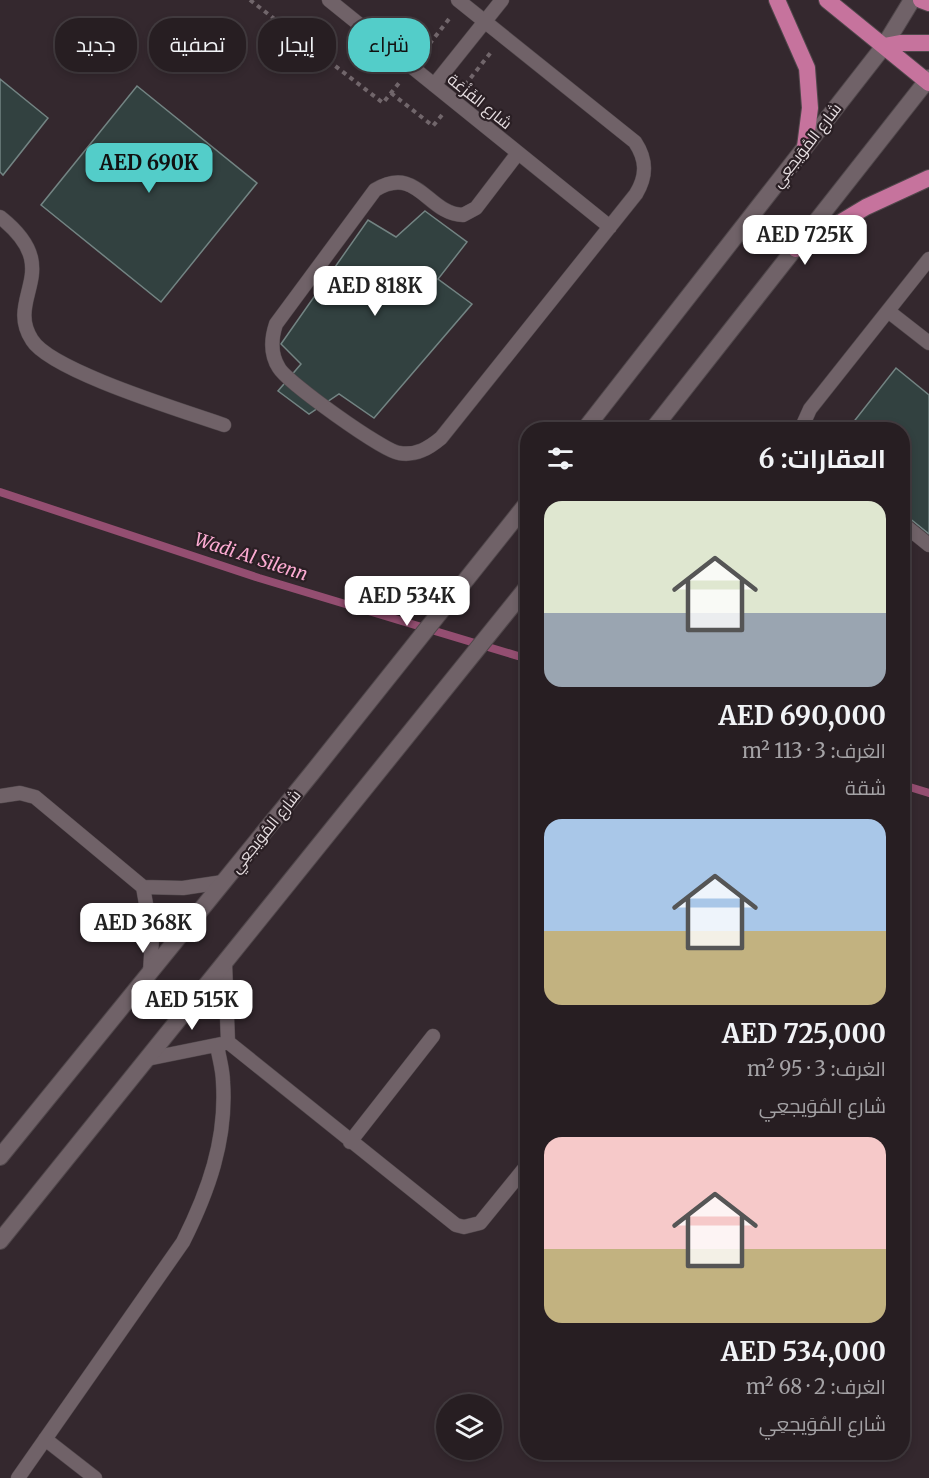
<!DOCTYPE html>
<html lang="ar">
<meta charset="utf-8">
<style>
body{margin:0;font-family:Merriweather,Cairo,serif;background:#332b2f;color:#f1f3f6;direction:rtl;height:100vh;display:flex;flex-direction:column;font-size:22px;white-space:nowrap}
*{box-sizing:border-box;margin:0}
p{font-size:20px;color:#a4a2a5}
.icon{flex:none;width:33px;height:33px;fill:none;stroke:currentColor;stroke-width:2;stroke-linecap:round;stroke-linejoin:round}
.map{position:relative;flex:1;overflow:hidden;direction:ltr}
.panel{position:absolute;left:520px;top:422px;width:390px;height:1038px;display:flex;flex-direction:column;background:#271e22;border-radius:24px;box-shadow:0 3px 9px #0003,0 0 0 2px #433c40;direction:rtl}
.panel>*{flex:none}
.hud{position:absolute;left:18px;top:18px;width:412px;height:54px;direction:rtl;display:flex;gap:12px}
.fabs{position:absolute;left:436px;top:1394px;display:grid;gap:12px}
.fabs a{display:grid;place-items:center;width:66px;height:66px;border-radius:50%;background:#271e22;box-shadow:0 3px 9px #0003,0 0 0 2px #433c40;font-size:30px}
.price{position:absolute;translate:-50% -51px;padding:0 14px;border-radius:12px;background:#fff;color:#222;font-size:20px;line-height:39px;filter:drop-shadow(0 2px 3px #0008)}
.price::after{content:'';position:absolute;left:50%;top:36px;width:18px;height:14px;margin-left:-9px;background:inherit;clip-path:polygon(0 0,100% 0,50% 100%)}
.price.current{background:#53cdc9;color:#111}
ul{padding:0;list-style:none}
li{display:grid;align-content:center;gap:12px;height:318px;padding:0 24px}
li span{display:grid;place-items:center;height:186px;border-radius:18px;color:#555}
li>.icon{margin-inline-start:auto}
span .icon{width:108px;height:108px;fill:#fffc;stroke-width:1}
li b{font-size:26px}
h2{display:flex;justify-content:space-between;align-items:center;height:72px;padding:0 24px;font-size:26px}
.tag{padding:0 21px;border-radius:24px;background:#271e22;box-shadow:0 3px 9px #0003,0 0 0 2px #433c40;font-size:21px;line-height:54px}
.tag.current{background:#53cdc9;color:#111}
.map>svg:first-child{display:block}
</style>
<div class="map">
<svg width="929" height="1478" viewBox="0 0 929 1478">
<rect width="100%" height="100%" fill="#34282e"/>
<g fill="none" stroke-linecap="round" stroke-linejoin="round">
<path stroke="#944e71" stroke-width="8" d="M 0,492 L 259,578 L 528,659
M 903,785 L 929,793"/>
</g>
<path fill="#324140" stroke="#738483" stroke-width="1.5" d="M 0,79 L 48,118 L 3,175 L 0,172 Z
M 137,86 L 257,183 L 161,302 L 41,205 Z
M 425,211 L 467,242 L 438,279 L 472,304 L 374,418 L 339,394 L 309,414 L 278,391 L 301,364 L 281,344 L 368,220 L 396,237 Z
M 896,368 L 929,395 L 929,534 L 903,513 L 903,429 L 848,429 Z"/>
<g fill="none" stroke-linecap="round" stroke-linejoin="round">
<defs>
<path id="service" d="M 329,0 L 610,227
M 458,0 L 635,142 C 647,160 647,176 636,194 L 441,438 C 429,448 416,456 399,453 C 383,451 288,383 279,368 C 270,354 271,339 276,324 L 375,190 C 418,164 427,214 463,215 L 476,208 L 518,153
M 434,85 L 502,0
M 0,217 C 67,270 4,297 32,340 C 51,371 184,411 224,425
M 888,311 L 929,343
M 801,429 L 810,409 L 929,259
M 903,524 L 929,545
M 0,796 L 20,793 L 35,797 L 143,887 L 152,938 L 150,973
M 143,887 L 183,888 L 223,882
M 225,963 L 228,1042
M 228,1042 L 456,1225 L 464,1227 L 480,1223 L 528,1164
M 147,1059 L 226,1043
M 350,1142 L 433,1036
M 45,1439 L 95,1478
M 18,1478 L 183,1242 C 208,1192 227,1140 223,1082 C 223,1070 219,1058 217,1045"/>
<path id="tertiary" d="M 585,429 L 884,46 L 912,0
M 653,429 L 929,78
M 0,1157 L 312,773 L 528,502
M 0,1241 L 528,586"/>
<path id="primary" d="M 777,0 L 807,68 L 810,108 L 805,147
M 827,0 L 929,83
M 921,0 L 929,3
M 884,46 L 900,43 L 929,43
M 796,249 L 866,207 L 929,178"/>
</defs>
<use href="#service" stroke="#50474b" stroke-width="15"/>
<use href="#tertiary" stroke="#50474b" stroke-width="18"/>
<use href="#primary" stroke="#50474b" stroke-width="18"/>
<path stroke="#71666b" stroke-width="4" stroke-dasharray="4.5 4.5" stroke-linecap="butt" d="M 250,0 L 383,103 L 399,83
M 424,51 L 449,19
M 465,85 L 492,51
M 391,93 L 433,126 L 442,115"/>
<use href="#service" stroke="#706268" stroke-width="14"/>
<use href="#tertiary" stroke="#706268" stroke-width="16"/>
<use href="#primary" stroke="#c6739d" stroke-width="16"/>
</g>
<g text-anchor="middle" stroke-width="4.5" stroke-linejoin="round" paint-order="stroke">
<g font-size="16" fill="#e7dfe2" stroke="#2a1f24">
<text transform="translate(480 101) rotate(39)" y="6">شارع الفَزْعَة</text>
<text transform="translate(806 145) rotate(-52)" y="6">شارع المُوَيجعِي</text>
<text transform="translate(265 831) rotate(-51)" y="6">شارع المُوَيجعِي</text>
</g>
<g font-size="18" font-style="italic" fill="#fcabd2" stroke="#2a1f24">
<text transform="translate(251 557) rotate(18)" y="6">Wadi Al Silenn</text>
</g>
</g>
</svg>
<div class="fabs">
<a><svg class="icon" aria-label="layers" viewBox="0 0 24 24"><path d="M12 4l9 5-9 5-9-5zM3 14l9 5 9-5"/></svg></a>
</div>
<b class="price current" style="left:149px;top:194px">AED 690K</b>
<b class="price" style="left:805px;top:266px">AED 725K</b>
<b class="price" style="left:375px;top:317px">AED 818K</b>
<b class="price" style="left:407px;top:627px">AED 534K</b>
<b class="price" style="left:143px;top:954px">AED 368K</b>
<b class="price" style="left:192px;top:1031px">AED 515K</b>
<div class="hud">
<a class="tag current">شراء</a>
<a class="tag">إيجار</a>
<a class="tag">تصفية</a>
<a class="tag">جديد</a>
</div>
<section class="panel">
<h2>العقارات: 6<svg class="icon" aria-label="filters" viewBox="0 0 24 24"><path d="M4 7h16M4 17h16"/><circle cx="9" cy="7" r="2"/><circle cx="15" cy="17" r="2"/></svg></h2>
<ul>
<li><span style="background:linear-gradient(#dfe7d0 60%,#9aa5b1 0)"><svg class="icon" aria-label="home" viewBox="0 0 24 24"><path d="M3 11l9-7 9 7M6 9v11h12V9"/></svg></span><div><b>AED 690,000</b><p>الغرف: 3 · 113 m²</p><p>شقة</p></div></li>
<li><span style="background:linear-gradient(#a9c7e8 60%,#c2b280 0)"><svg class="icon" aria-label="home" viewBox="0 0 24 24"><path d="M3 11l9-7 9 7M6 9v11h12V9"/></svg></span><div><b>AED 725,000</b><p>الغرف: 3 · 95 m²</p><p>شارع المُوَيجعِي</p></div></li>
<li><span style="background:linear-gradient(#f6c9c9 60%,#c2b280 0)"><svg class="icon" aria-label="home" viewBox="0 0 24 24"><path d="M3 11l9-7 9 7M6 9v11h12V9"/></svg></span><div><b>AED 534,000</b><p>الغرف: 2 · 68 m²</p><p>شارع المُوَيجعِي</p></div></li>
</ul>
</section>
</div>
